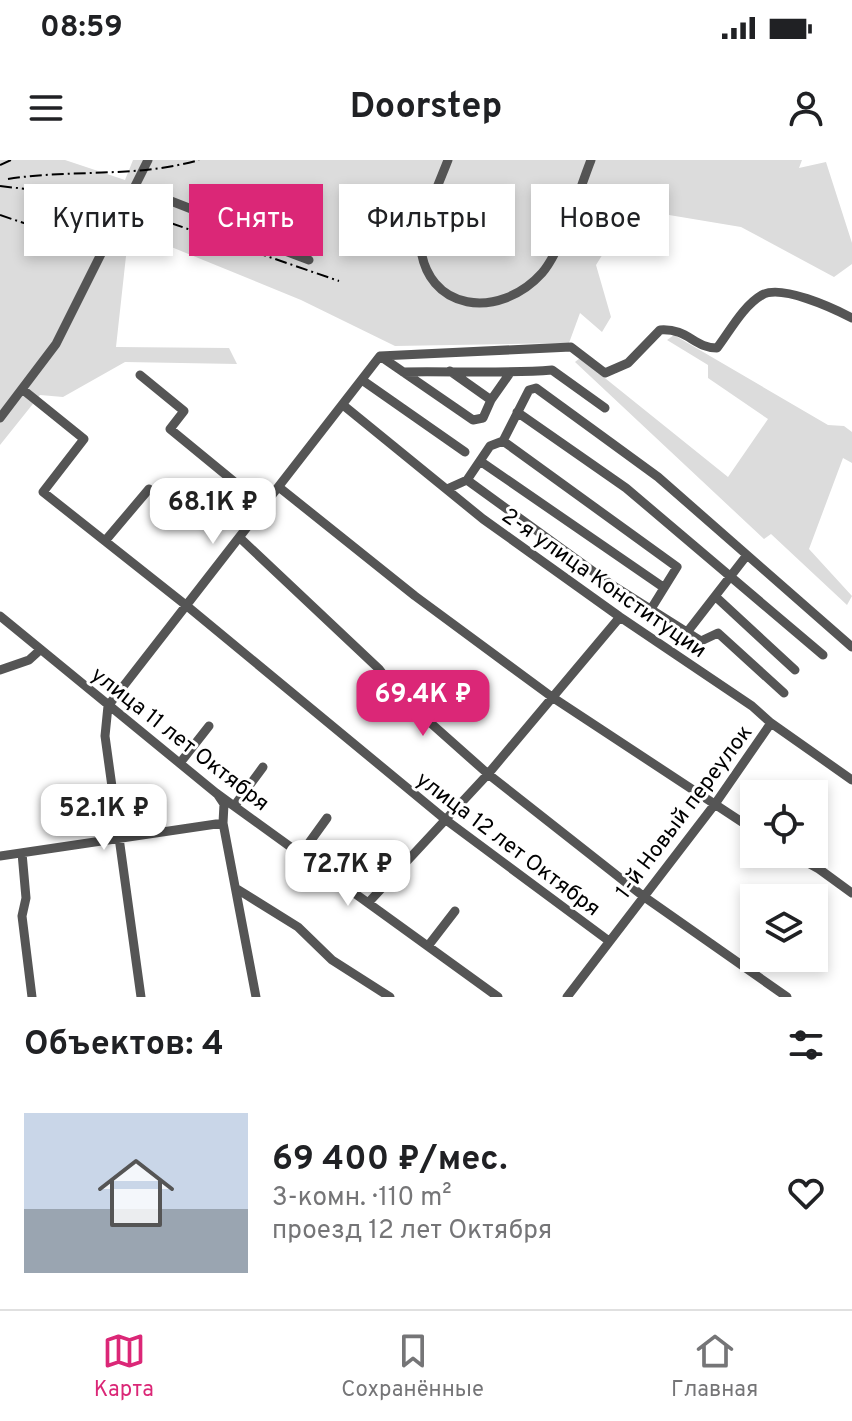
<!DOCTYPE html>
<html lang="ru">
<meta charset="utf-8">
<style>
body{margin:0;font-family:Overpass,sans-serif;background:#f2f2f2;color:#202124;height:100vh;display:flex;flex-direction:column;font-size:30px;white-space:nowrap}
*{box-sizing:border-box;margin:0}
p{font-size:26px;color:#757577}
.icon{flex:none;width:44px;height:44px;fill:none;stroke:currentColor;stroke-width:2;stroke-linecap:round;stroke-linejoin:round}
.map{position:relative;height:837px;overflow:hidden}
.details{display:flex;flex-direction:column;background:#fff;flex:1}
.details>*{flex:none}
.hud{position:absolute;left:24px;top:24px;width:804px;height:72px;display:flex;gap:16px}
.buttons{position:absolute;left:740px;top:620px;display:grid;gap:16px}
.buttons a{display:grid;place-items:center;width:88px;height:88px;border-radius:0px;background:#fff;box-shadow:0 4px 12px #0003;font-size:40px}
.price{position:absolute;translate:-50% -68px;padding:0 18px;border-radius:16px;background:#fff;color:#222;font-size:26px;line-height:52px;filter:drop-shadow(0 2px 4px #0008)}
.price::after{content:'';position:absolute;left:50%;top:48px;width:24px;height:18px;margin-left:-12px;background:inherit;clip-path:polygon(0 0,100% 0,50% 100%)}
.price.current{background:#db2777;color:#fff}
ul{padding:0;list-style:none}
li{display:flex;align-items:center;gap:24px;height:200px;padding:0 24px}
li+li{border-top:2px solid #e0e0e0}
li span{display:grid;place-items:center;flex:none;width:224px;height:160px;border-radius:0px;color:#555}
li>.icon{margin-inline-start:auto}
span .icon{width:96px;height:96px;fill:#fffc;stroke-width:1}
li b{font-size:34px}
h2{display:flex;justify-content:space-between;align-items:center;height:96px;padding:0 24px;font-size:34px}
.tag{padding:0 28px;border-radius:0px;background:#fff;box-shadow:0 4px 12px #0003;font-size:28px;line-height:72px}
.tag.current{background:#db2777;color:#fff}
.status{display:flex;justify-content:space-between;align-items:center;height:56px;padding:0 40px;background:#fff;direction:ltr}
.status svg{height:22px;fill:currentColor}
header{display:flex;justify-content:space-between;align-items:center;height:104px;padding:0 24px;background:#fff;font-size:36px;font-weight:700}
.tabs{display:flex;justify-content:space-around;align-items:center;height:112px;border-top:2px solid #e0e0e0;background:#fff;font-size:22px;color:#757577}
.tabs a{display:grid;justify-items:center;gap:4px}
.tabs .current{color:#db2777}
.map>svg:first-child{display:block}
</style>
<div class="status"><b>08:59</b><svg viewBox="0 0 49 12"><path d="M0 12V9h3v3zM5 12V6h3v6zM10 12V3h3v9zM15 12V0h3v12zM26 1h20v11H26zM47 4h2v5h-2z"/></svg></div>
<header><svg class="icon" aria-label="menu" viewBox="0 0 24 24"><path d="M4 6h16M4 12h16M4 18h16"/></svg>Doorstep<svg class="icon" aria-label="person" viewBox="0 0 24 24"><circle cx="12" cy="8" r="4"/><path d="M4 21q1-7 8-7t8 7"/></svg></header>
<div class="map">
<svg width="852" height="837" viewBox="0 0 852 837">
<rect width="100%" height="100%" fill="#fff"/>
<path fill="#dcdcdc" d="M 0,0 L 65,0 L 125,20 L 133,0 L 802,0 L 799,8 L 826,2 L 852,83 L 852,104 L 834,117 L 741,67 L 639,50 L 624,60 L 596,105 L 611,157 L 602,172 L 580,153 L 569,183 L 395,186 L 301,140 L 142,75 L 127,87 L 116,187 L 229,188 L 237,204 L 125,202 L 63,237 L 40,235 L 0,285 Z
M 674,175 L 828,265 L 844,266 L 852,272 L 852,303 L 843,298 L 809,389 L 852,436 L 847,445 L 771,374 L 764,379 L 575,202 L 580,198 L 728,317 L 768,259 L 708,218 L 708,205 L 667,180 Z"/>
<g fill="none" stroke-linecap="round" stroke-linejoin="round">
<path stroke="#555" stroke-width="9" d="M 448,0 C 442,16 419,68 420,82 C 425,153 500,160 542,113 C 562,90 579,30 591,0
M 135,27 L 253,73 L 269,85 L 309,100
M 380,196 L 473,260 L 483,258 L 491,240 L 510,213
M 450,211 L 491,240
M 403,212 C 453,211 503,214 552,210 L 605,248
M 140,215 L 184,251 L 170,269 L 265,347
M 362,220 L 465,292
M 22,229 L 84,279 L 43,332 L 187,446 L 446,660 L 609,781
M 343,245 L 483,359 L 620,457 L 752,546 L 771,563 L 852,620
M 517,252 L 626,328 L 823,495
M 0,258 L 56,184 L 148,0
M 503,281 L 677,407 L 651,449
M 480,301 L 663,427
M 467,320 L 609,423 L 701,481 L 718,473 L 784,533
M 280,328 L 415,436 L 552,537 L 754,670
M 447,329 L 467,320 L 490,286 L 503,281 L 529,230 L 536,228 L 658,317 L 852,487
M 240,378 L 379,509 L 398,534 L 488,614 L 643,736 L 787,837
M 105,381 L 149,329
M 716,437 L 795,510
M 0,456 L 216,633 L 498,837
M 688,471 L 747,395
M 0,510 L 29,500 L 40,490
M 108,546 L 380,196 L 571,187 L 605,213 L 628,203 L 660,170 C 688,168 694,188 717,188 C 730,171 743,146 762,135 C 781,124 833,148 852,158
M 108,546 L 105,576 L 141,837
M 180,603 L 209,566
M 218,635 L 224,644 L 223,663 L 256,837
M 235,645 L 263,607
M 22,693 L 26,738 L 22,756 L 32,837
M 301,694 L 327,658
M 792,694 L 819,709 L 852,733
M 0,696 L 223,663
M 237,729 L 298,767 L 332,800 L 390,837
M 368,743 L 488,614 L 620,457
M 428,786 L 455,751
M 567,837 L 715,644 L 771,563"/>
<path stroke="#000" stroke-width="2" stroke-dasharray="12 4 2 4" stroke-linecap="butt" d="M 0,5 L 11,0
M 8,19 C 71,9 137,18 199,0
M 0,26 L 76,35 L 124,47 L 339,121
M 0,55 L 68,78"/>
</g>
<g text-anchor="middle" stroke-width="6" stroke-linejoin="round" paint-order="stroke">
<g font-size="22" fill="#000" stroke="#fff">
<text transform="translate(605 422) rotate(35)" y="8">2-я улица Конституции</text>
<text transform="translate(181 578) rotate(38)" y="8">улица 11 лет Октября</text>
<text transform="translate(683 651) rotate(-53)" y="8">1-й Новый переулок</text>
<text transform="translate(509 683) rotate(37)" y="8">улица 12 лет Октября</text>
</g>
</g>
</svg>
<div class="buttons">
<a><svg class="icon" aria-label="locate" viewBox="0 0 24 24"><circle cx="12" cy="12" r="6"/><path d="M12 2v4M12 18v4M2 12h4M18 12h4"/></svg></a>
<a><svg class="icon" aria-label="layers" viewBox="0 0 24 24"><path d="M12 4l9 5-9 5-9-5zM3 14l9 5 9-5"/></svg></a>
</div>
<b class="price" style="left:213px;top:386px">68.1K ₽</b>
<b class="price current" style="left:423px;top:578px">69.4K ₽</b>
<b class="price" style="left:104px;top:692px">52.1K ₽</b>
<b class="price" style="left:348px;top:748px">72.7K ₽</b>
<div class="hud">
<a class="tag">Купить</a>
<a class="tag current">Снять</a>
<a class="tag">Фильтры</a>
<a class="tag">Новое</a>
</div>
</div>
<section class="details">
<h2>Объектов: 4<svg class="icon" aria-label="filters" viewBox="0 0 24 24"><path d="M4 7h16M4 17h16"/><circle cx="9" cy="7" r="2"/><circle cx="15" cy="17" r="2"/></svg></h2>
<ul>
<li><span style="background:linear-gradient(#c9d6e8 60%,#9aa5b1 0)"><svg class="icon" aria-label="home" viewBox="0 0 24 24"><path d="M3 11l9-7 9 7M6 9v11h12V9"/></svg></span><div><b>69 400 ₽/мес.</b><p>3-комн. · 110 m²</p><p>проезд 12 лет Октября</p></div><svg class="icon" aria-label="heart" viewBox="0 0 24 24"><path d="M12 20l-8-8c-3-5 5-10 8-4 3-6 11-1 8 4z"/></svg></li>
</ul>
</section>
<nav class="tabs">
<a class="current"><svg class="icon" aria-label="map" viewBox="0 0 24 24"><path d="M3 6l6-2 6 2 6-2v14l-6 2-6-2-6 2zM9 4v14M15 6v14"/></svg>Карта</a>
<a><svg class="icon" aria-label="saved" viewBox="0 0 24 24"><path d="M7 4h10v16l-5-4-5 4z"/></svg>Сохранённые</a>
<a><svg class="icon" aria-label="home" viewBox="0 0 24 24"><path d="M3 11l9-7 9 7M6 9v11h12V9"/></svg>Главная</a>
</nav>
